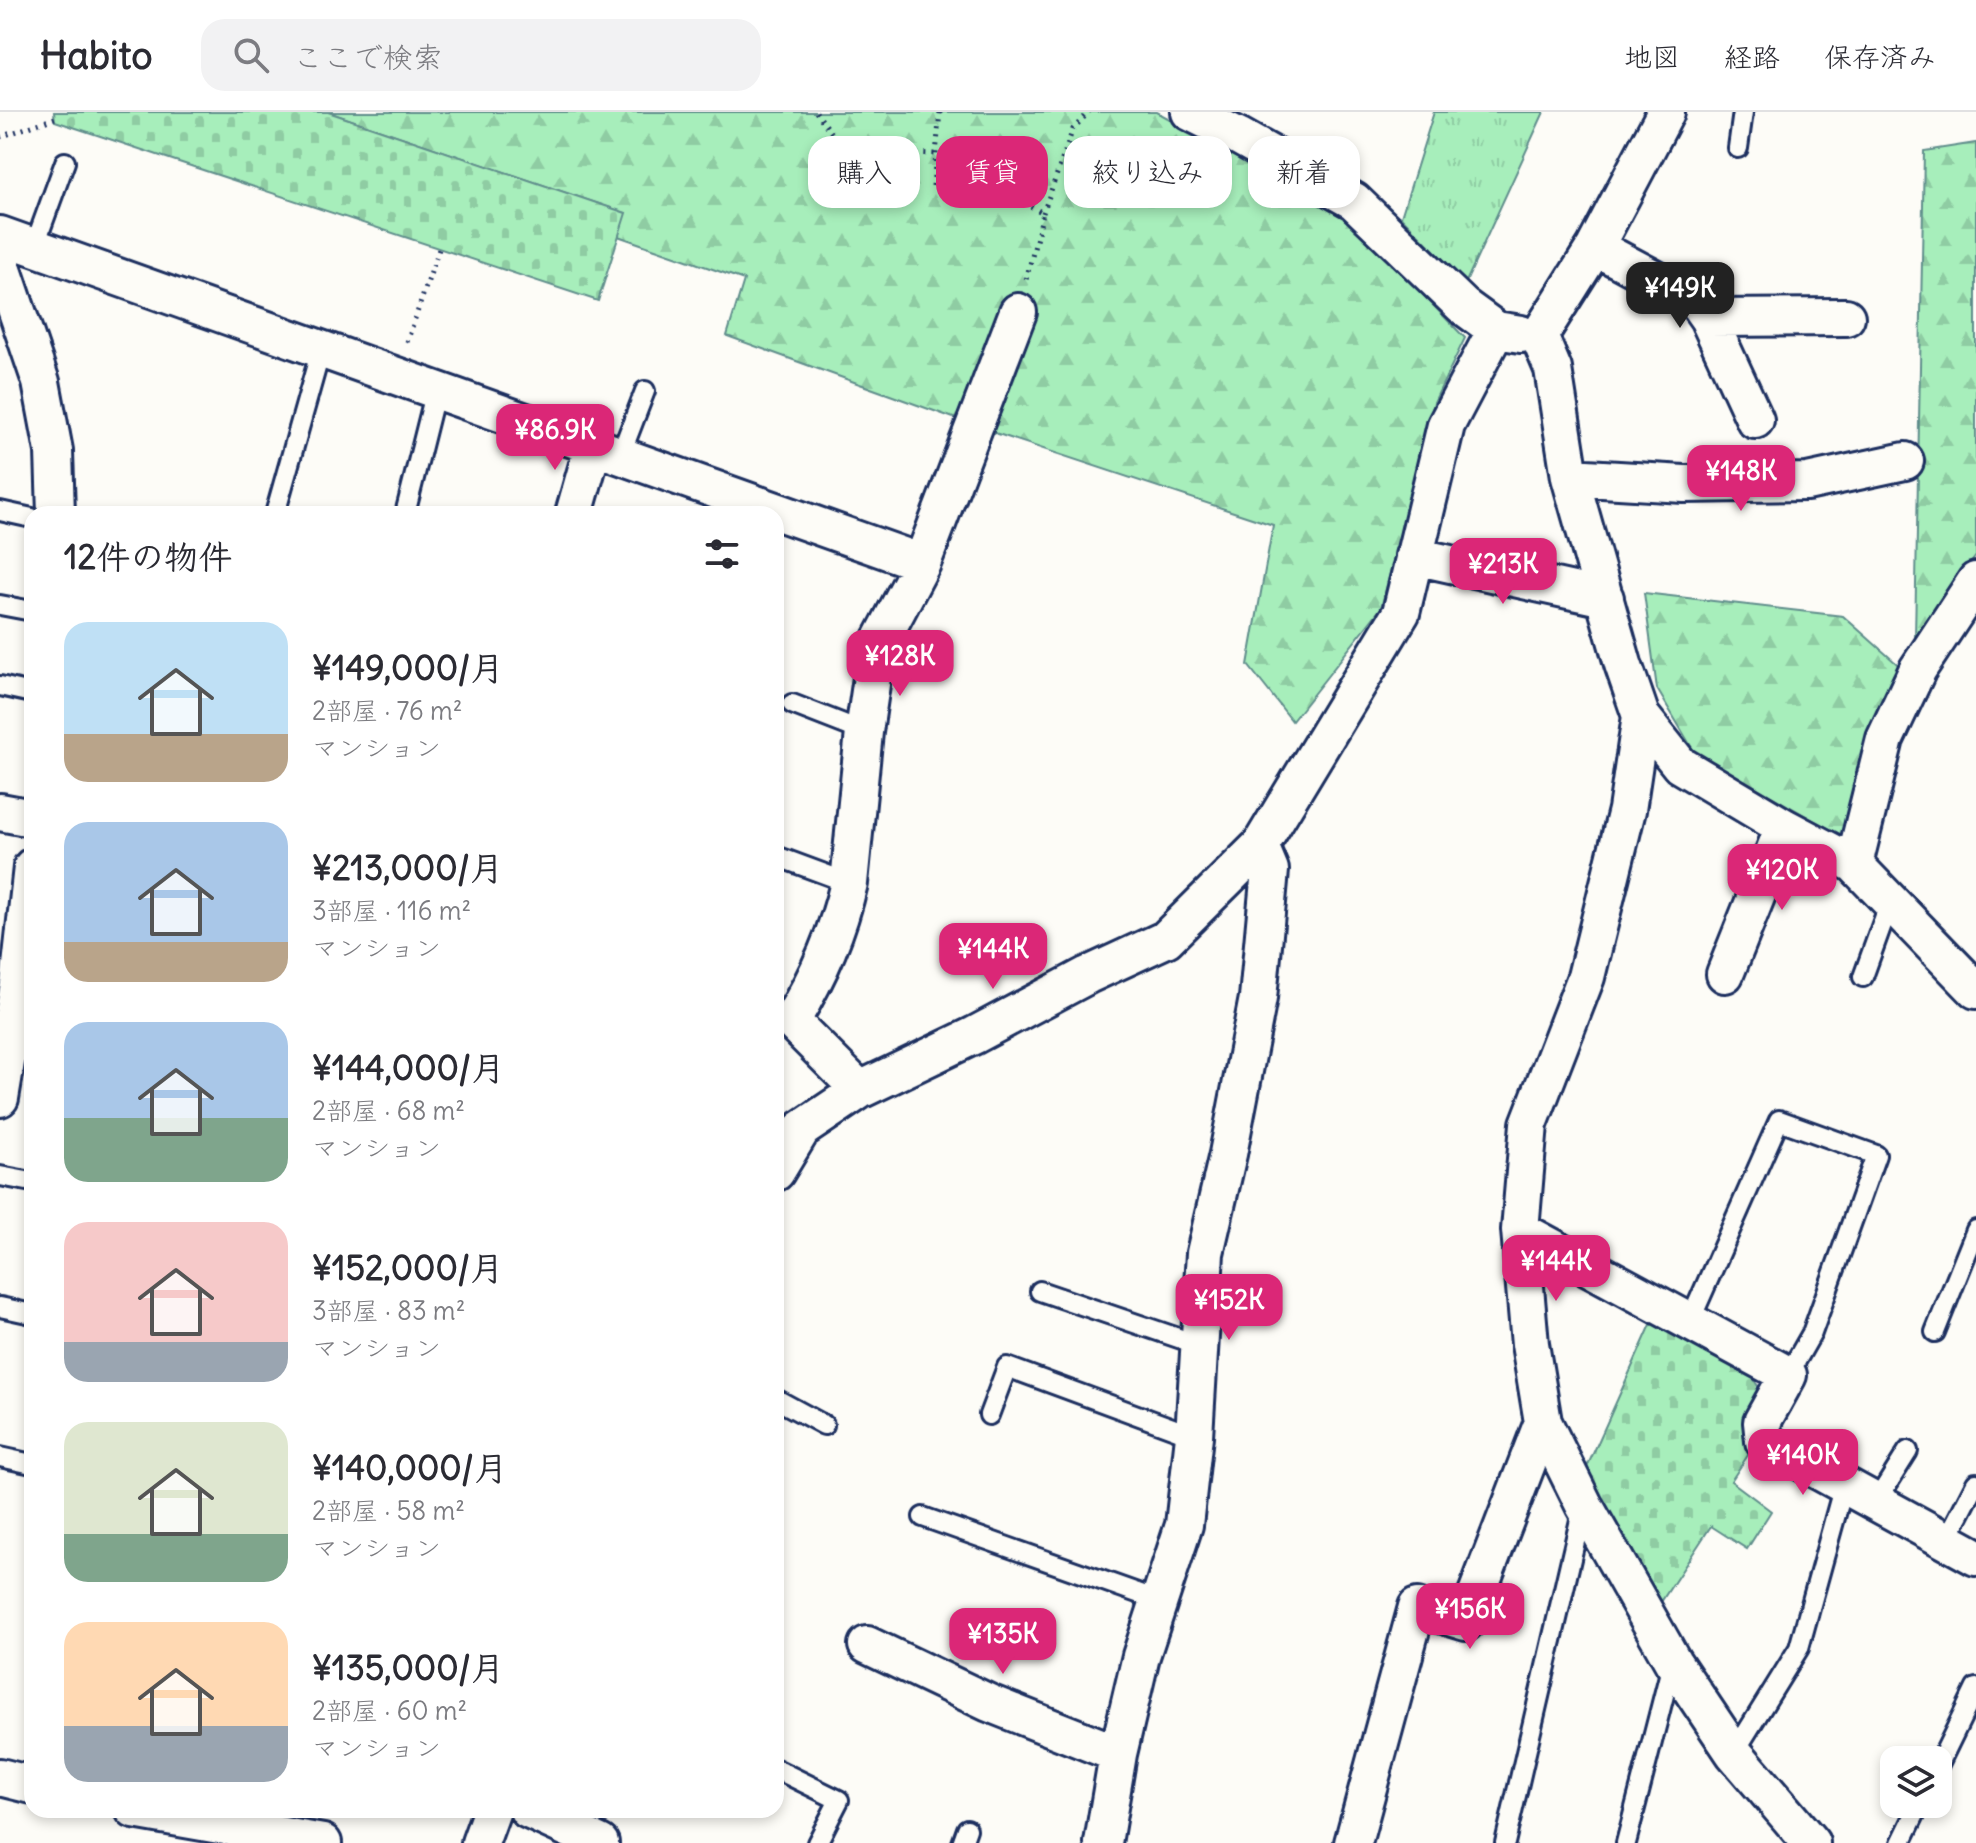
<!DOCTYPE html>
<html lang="ja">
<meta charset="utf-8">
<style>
body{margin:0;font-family:Delius,"Klee One",sans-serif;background:#f2f2f3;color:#2b2b33;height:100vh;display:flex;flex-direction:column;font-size:30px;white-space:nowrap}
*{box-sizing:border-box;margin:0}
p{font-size:26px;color:#7c7c81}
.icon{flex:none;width:44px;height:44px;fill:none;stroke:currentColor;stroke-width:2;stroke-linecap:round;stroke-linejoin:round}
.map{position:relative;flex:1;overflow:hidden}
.sheet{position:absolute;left:24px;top:394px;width:760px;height:1312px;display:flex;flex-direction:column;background:#fff;border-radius:24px;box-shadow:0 4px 12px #0003}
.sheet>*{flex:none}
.top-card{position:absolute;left:808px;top:24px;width:760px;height:72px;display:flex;gap:16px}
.fabs{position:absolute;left:1880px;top:1634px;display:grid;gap:16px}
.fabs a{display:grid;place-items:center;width:72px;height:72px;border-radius:16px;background:#fff;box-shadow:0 4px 12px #0003;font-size:40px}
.price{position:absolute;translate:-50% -68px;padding:0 18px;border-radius:16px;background:#db2777;color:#fff;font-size:26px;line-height:52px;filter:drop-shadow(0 2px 4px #0008)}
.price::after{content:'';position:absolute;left:50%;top:48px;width:24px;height:18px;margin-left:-12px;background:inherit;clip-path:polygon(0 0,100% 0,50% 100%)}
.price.active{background:#222;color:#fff}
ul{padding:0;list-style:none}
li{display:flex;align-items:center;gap:24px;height:200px;padding:0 40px}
li span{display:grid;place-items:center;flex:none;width:224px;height:160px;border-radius:24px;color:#555}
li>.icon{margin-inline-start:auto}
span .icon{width:96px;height:96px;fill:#fffc;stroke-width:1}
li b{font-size:34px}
h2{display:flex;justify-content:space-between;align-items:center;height:96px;padding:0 40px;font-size:34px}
.tag{padding:0 28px;border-radius:24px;background:#fff;box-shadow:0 4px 12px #0003;font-size:28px;line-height:72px}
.tag.active{background:#db2777;color:#fff}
header{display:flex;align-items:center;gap:48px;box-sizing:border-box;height:112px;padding:0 40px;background:#fff;border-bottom:2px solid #e1e1e2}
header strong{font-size:38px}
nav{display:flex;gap:44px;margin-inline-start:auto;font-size:28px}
.search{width:560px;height:72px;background:#f2f2f3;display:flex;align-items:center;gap:20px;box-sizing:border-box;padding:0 28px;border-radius:24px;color:#7c7c81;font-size:30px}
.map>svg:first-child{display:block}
</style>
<header>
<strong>Habito</strong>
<div class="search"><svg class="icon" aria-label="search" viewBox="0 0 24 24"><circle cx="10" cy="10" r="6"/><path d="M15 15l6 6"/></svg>ここで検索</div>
<nav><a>地図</a><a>経路</a><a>保存済み</a></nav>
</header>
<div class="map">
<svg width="1976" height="1731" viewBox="0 0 1976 1731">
<defs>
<pattern id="grass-tufts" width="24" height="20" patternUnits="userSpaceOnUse" patternTransform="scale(2)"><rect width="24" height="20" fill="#a7eebb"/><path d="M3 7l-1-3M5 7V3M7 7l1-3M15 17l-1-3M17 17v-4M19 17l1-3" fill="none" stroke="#8fcca3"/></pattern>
<pattern id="forest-firs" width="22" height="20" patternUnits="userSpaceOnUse" patternTransform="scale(2)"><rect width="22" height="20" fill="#a7eebb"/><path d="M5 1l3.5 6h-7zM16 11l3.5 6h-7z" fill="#8fcca3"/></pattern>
<pattern id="cemetery-stones" width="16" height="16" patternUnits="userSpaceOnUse" patternTransform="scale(2)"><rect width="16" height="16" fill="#a7eebb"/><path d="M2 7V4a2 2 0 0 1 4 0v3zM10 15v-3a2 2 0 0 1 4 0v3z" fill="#8fcca3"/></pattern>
</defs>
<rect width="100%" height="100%" fill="#fdfcf7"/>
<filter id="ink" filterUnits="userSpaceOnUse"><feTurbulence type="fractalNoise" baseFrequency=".0125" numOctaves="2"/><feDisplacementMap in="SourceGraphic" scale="16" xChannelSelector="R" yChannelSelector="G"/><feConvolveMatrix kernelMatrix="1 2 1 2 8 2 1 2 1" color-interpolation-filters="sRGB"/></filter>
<g filter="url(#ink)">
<path fill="url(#grass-tufts)" stroke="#618e8c" stroke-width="2" d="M 1434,0 L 1544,0 L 1466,170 L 1401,105 Z"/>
<path fill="url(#forest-firs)" stroke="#618e8c" stroke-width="2" d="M 328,0 L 1157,0 L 1345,103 L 1465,226 L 1434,290 L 1381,496 L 1292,609 L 1248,553 L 1273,413 L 995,321 L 727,224 L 744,168 L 618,124 L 625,101 Z
M 1976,31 L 1976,444 L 1915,526 L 1924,39 Z
M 1644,481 L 1843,504 L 1904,558 L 1847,727 L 1695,641 L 1657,577 Z"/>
<path fill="url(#cemetery-stones)" stroke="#618e8c" stroke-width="2" d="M 54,0 L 328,0 L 626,101 L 598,189 L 55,9 Z
M 1654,1206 L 1750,1260 L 1761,1280 L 1752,1337 L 1731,1369 L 1771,1399 L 1747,1437 L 1711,1414 L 1657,1496 L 1583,1364 Z"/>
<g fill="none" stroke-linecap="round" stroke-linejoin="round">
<defs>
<path id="lane" d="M 1738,36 L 1743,0
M 34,135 L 65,50
M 620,344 L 645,279
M 0,399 L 32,406
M 275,402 L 321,238
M 405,402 L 436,278
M 0,493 L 32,499
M 0,574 L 32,581
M 792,592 L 864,620
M 776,744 L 849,771
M 1863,865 L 1890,790
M 0,1064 L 32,1070
M 1040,1179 L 1199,1233
M 0,1195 L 32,1202
M 1690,1209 L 1779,1008 L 1876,1043 L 1812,1221 L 1788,1263
M 1935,1220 L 1976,1118
M 776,1287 L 824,1313
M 989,1303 L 1007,1255 L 1194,1324
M 0,1345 L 32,1352
M 1876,1390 L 1908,1339
M 923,1405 L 1160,1489
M 1946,1429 L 1976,1371
M 1734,1641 L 1799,1536 L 1844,1373
M 1938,1654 L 1976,1576
M 776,1657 L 839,1688 L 817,1731
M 962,1731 L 967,1717
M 1505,1731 L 1583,1395
M 1626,1731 L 1672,1552
M 1901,1731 L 1920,1692"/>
<path id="street" d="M 1190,0 L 1238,24 L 1354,89 L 1463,194 L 1496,218 L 1521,222
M 0,123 L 922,451
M 1595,135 L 1696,189 L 1708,206 L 1755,308
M 0,149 L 41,270 L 54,339 L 56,402
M 1708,206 L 1846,205
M 1539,224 L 1553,257 L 1570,365 L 1623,552 L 1641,604 L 1680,653 L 1784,715 L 1854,752 L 1976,878
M 1539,224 L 1595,135 L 1666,0
M 1570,365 L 1684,372 L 1807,370 L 1905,349
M 574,402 L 593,335
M 1414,444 L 1605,486
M 1641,604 L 1627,698 L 1586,865 L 1529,1012 L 1520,1118 L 1530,1232 L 1543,1310 L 1584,1393 L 1673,1550 L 1734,1641 L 1811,1731
M 0,700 L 32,706
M 1854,752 L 1885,627 L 1918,557 L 1976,469
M 1725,862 L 1784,715
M 860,978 L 791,909 C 817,867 838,819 849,771 L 864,620 L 876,538 L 922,451 L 1018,200
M 0,986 L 19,872 L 32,755
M 776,1060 L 802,1017 L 860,978 L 975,923 L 1088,863 L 1166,827 L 1260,734 L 1401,501 L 1446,313 L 1496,218
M 1520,1118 L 1788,1263 L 1762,1310 L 1764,1329 L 1976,1445
M 867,1533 L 989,1591 L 1118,1642
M 0,1665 L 32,1673
M 134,1698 L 323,1731
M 528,1698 L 600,1731
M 480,1731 L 492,1698
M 1103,1731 L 1118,1642 L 1141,1544 L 1184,1413 L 1194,1324 L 1205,1141 L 1228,1042 L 1258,886 L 1270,758 L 1260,734
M 1353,1731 L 1417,1495 L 1466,1510 L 1543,1310"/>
</defs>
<use href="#lane" stroke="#1b2f5e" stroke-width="24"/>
<use href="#street" stroke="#1b2f5e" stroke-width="42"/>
<path stroke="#1b2f5e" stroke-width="5" stroke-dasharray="2 6" stroke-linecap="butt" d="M 816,0 L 845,39 L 936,42 L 1043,101 L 1026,168
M 0,25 L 55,6
M 933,74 L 940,0
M 1043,101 L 1073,17 L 1089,0
M 407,230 L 439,137"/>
<use href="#lane" stroke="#fdfcf7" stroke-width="18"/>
<use href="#street" stroke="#fdfcf7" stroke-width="36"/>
</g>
</g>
</svg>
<div class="fabs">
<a><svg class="icon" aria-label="layers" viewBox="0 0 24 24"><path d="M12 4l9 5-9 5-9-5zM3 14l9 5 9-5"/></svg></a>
</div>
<b class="price active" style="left:1680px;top:218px">¥149K</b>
<b class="price" style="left:555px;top:360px">¥86.9K</b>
<b class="price" style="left:1741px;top:401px">¥148K</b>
<b class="price" style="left:1503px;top:494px">¥213K</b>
<b class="price" style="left:900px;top:586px">¥128K</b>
<b class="price" style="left:1782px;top:800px">¥120K</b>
<b class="price" style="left:993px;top:879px">¥144K</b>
<b class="price" style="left:1556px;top:1191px">¥144K</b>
<b class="price" style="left:1229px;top:1230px">¥152K</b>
<b class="price" style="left:1803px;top:1385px">¥140K</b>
<b class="price" style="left:1470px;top:1539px">¥156K</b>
<b class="price" style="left:1003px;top:1564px">¥135K</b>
<div class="top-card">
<a class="tag">購入</a>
<a class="tag active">賃貸</a>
<a class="tag">絞り込み</a>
<a class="tag">新着</a>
</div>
<section class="sheet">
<h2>12件の物件<svg class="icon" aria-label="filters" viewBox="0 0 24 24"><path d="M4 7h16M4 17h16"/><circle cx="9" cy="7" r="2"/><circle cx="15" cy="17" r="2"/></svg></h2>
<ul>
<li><span style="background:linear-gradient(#bfe0f5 70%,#b9a48a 0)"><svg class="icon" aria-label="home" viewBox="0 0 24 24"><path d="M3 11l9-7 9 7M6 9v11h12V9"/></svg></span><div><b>¥149,000/月</b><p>2部屋 · 76 m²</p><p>マンション</p></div></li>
<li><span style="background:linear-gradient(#a9c7e8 75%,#b9a48a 0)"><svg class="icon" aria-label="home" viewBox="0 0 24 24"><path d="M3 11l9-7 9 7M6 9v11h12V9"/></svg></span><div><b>¥213,000/月</b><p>3部屋 · 116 m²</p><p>マンション</p></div></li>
<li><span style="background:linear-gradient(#a9c7e8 60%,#7fa58c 0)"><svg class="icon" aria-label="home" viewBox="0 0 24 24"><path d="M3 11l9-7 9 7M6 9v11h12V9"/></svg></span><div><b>¥144,000/月</b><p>2部屋 · 68 m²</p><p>マンション</p></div></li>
<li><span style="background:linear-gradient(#f6c9c9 75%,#9aa5b1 0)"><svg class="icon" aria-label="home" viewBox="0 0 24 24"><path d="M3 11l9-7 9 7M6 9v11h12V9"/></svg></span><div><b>¥152,000/月</b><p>3部屋 · 83 m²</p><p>マンション</p></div></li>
<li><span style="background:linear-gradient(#dfe7d0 70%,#7fa58c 0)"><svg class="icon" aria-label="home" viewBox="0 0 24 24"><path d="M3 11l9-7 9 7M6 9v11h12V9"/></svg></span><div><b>¥140,000/月</b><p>2部屋 · 58 m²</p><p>マンション</p></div></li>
<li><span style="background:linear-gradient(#ffd9b3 65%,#9aa5b1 0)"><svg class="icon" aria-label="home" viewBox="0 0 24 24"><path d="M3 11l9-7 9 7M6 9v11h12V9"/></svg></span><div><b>¥135,000/月</b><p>2部屋 · 60 m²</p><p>マンション</p></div></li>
</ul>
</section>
</div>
